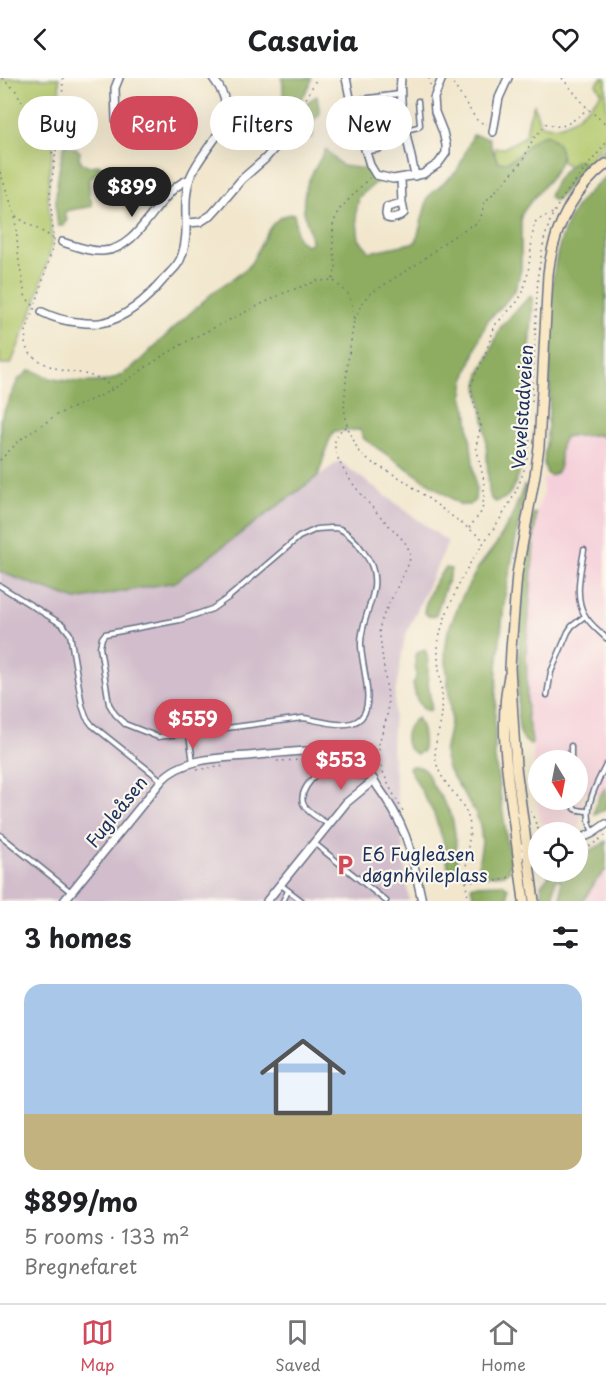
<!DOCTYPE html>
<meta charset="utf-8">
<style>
body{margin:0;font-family:"Playpen Sans",sans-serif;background:#f6f6f6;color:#202124;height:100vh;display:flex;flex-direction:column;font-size:22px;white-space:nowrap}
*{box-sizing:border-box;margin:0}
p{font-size:20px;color:#757577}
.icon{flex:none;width:33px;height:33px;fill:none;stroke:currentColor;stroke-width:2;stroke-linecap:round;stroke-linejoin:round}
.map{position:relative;height:823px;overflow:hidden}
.drawer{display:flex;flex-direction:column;background:#fff;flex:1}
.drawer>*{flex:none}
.hud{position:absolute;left:18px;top:18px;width:570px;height:54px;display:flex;gap:12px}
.needle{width:39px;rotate:170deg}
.tools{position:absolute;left:528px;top:672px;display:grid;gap:12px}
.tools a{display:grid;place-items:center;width:60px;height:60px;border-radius:50%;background:#fff;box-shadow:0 6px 24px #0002;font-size:30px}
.price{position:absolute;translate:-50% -51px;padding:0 14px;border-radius:21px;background:#d1495b;color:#fff;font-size:20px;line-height:39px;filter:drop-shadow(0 2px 3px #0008)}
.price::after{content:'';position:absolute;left:50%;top:36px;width:18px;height:14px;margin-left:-9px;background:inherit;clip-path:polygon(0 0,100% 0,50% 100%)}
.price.active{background:#222;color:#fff}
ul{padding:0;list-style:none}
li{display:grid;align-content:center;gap:12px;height:318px;padding:0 24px}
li+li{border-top:2px solid #e0e0e0}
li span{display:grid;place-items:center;height:186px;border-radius:18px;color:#555}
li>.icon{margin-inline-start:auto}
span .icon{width:108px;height:108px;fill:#fffc;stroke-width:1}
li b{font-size:26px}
h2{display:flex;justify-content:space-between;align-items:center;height:72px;padding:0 24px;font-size:26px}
.chip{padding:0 21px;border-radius:27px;background:#fff;box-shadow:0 6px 24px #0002;font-size:21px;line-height:54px}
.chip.active{background:#d1495b;color:#fff}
header{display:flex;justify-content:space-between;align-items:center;height:78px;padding:0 24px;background:#fff;font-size:27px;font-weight:700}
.dock{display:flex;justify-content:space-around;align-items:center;height:84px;border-top:2px solid #e0e0e0;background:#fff;font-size:16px;color:#757577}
.dock a{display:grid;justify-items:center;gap:3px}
.dock .active{color:#d1495b}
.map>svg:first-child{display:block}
</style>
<header><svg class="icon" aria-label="back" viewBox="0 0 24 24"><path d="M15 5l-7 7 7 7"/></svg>Casavia<svg class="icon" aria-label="heart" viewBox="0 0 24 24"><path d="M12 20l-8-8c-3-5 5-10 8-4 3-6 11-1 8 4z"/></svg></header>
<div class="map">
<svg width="606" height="823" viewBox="0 0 606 823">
<rect width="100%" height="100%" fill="#fbf7ec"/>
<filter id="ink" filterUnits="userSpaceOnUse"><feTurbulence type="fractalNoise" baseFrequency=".0167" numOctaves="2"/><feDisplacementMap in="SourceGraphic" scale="12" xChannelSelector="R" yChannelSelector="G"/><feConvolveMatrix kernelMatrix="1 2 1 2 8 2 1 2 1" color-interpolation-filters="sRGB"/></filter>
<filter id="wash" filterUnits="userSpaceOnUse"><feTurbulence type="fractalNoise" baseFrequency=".008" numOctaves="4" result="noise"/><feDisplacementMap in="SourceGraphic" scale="24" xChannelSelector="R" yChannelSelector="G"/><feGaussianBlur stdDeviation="1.35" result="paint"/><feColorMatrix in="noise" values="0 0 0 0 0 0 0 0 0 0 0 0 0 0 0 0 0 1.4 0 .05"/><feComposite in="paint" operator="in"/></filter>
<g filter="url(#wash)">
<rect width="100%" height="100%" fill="#f2e7cd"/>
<path fill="#f5cfd9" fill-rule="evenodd" d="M 594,355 L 603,358 L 606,361 L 606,709 L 599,718 L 585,714 L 582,722 L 579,750 L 568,754 L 549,754 L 547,747 L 542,744 L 540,740 L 535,709 L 532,655 L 528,650 L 527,629 L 528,594 L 526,578 L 536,436 L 543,416 L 543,401 L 556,397 L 559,392 L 561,369 L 565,359 L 572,357 L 585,358 ZM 538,682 L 578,682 L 578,722 L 538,722 Z
M 606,792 L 606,823 L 583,823 L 595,804 Z"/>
<path fill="#d1bdcb" d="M 339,383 L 448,464 L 405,559 L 395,617 L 392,670 L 409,823 L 0,823 L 0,494 L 76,522 L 175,504 Z"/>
<path fill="#b3c96d" stroke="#677c66" stroke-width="1.5" d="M 0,0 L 59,0 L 60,25 L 49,98 L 48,119 L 52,163 L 50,174 L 36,223 L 11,286 L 0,286 Z
M 602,0 L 606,0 L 606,61 L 586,87 L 579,82 L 575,83 L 569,88 L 561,83 L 562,78 L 521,74 C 514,80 508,86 498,84 L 495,77 L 495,70 L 504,70 L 524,59 L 526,56 L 529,40 L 534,27 L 540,46 C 564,57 587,31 602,15 L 596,6 Z
M 606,67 L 606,81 L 593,91 L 590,88 Z"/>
<path fill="#8ead60" stroke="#546e5f" stroke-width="1.5" d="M 282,0 L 311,0 L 310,7 L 281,55 C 265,54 247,49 238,35 L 240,32 L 244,32 L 252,39 C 282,37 286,27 282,0 Z
M 317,18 L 320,36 C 310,43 313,48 313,59 C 306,62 298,65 293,58 L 293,52 L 307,24 Z
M 546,56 C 587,80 531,114 521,138 L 521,192 L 515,212 L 502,228 L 488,242 L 481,257 L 465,301 L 463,318 L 467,332 L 476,411 L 475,422 L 470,427 L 461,427 L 364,361 L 360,352 L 334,353 L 329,363 L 318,398 L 175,504 L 76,522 L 0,494 L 0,342 L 18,302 L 30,292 C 36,293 41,297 47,299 C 60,304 97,306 110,302 C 129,296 144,279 157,266 C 176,248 195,230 215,213 C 226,204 243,197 251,185 C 262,168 269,135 294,136 C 298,149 291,160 307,167 L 311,165 C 311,154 306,144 304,133 C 301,108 315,91 326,71 L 336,82 L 343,88 L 366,91 L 378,103 L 359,119 L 356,135 L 359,161 L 370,174 L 416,164 L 428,119 L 457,93 L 473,57 L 489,60 L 492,71 L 498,84 C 515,87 524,68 536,60 C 539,58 543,57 546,56 Z
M 66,66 L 67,68 L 77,71 L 80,74 L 79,80 L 83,86 L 87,88 L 100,87 L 100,91 L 89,102 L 89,116 L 92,125 L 92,128 C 84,131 72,130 65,134 L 67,142 C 64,146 63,149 58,148 C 53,122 58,94 64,68 Z
M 579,82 L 584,85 L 583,89 L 559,120 L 554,123 L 549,119 C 553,105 566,86 579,82 Z
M 606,99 L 606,361 C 597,354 591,358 581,358 C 575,358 571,357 565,359 C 564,362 562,365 561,368 C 558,380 565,394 550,398 L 547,396 L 544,386 C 546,363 549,340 550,317 C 552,254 540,157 592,111 C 596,107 601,102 606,99 Z
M 530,218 L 532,220 L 533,224 L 523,380 C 520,392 515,413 505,420 C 503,421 497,423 496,424 L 491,421 L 489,413 L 485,347 L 478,308 L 480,295 L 489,277 L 500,250 Z
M 524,408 L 526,408 L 525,413 L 505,518 L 497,590 L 495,644 L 495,680 L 510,783 L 509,793 L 505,796 L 485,798 L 480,794 L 478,788 L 482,764 L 480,747 L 475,734 L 448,691 L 444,675 L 451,641 L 445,573 L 448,553 L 461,521 L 478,490 L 497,465 L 511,441 Z
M 534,435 L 536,436 L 526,578 C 528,598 526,617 527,637 C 528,649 532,654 532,666 L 530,667 C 526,664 523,662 521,657 C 516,645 518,628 518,615 C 518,556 523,498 531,439 Z
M 446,490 L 451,491 L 450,496 L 436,536 L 435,538 C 429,539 427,538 424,533 C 427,518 435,500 446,490 Z
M 425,572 C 430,581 427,592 428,602 C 428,612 432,621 431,631 L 429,633 L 423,631 L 416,620 L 413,606 L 416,600 L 415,577 L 420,573 Z
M 417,640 C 423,648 424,663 423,673 L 417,676 C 400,669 404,649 417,640 Z
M 412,688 C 428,688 427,696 433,708 C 440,718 448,728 452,740 C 457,757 456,775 457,792 L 455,796 L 451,796 L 449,794 L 443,762 L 434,736 L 410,692 L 409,690 Z
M 606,709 L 606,732 L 594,736 C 595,725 599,718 606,709 Z
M 606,763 L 606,792 L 595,804 L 583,823 L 561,823 L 561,803 L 558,801 L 555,803 L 553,823 L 543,823 L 541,807 L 552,794 L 578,794 L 578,779 L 599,768 Z
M 502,806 L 508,810 L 508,823 L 475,823 L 471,809 L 473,807 Z"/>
</g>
<g filter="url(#ink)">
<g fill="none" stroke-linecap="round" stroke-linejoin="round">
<defs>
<path id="service" d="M 362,21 L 399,16
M 406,52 L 418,49 L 420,47 L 418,23
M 331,450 C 334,450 337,450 340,451 C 346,454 356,463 360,469 C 364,475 370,482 372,489 C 381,514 361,539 361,565 C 360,584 376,625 361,640 C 348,653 319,642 303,640 L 158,659 L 125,646 L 115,636 L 109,626 L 100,569 L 102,560 L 105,556 L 180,542 L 212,531 L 229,519 L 299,459 L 317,451 Z
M 584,472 C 581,492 573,521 586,539 C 591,547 599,553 606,560
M 0,508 L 63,547 L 70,556 L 82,627 L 86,639 L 92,647 L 161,702
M 547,617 L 551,594 L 568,554 L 572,548 L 585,538
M 189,656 L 193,685
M 571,682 L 571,668
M 572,722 C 573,734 578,732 588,733
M 328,746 C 320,741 306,734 303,725 C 299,712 318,691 330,690 C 338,690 345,695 353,697 C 359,699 365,699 372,699
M 593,754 C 581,732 596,707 606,687
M 0,757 L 71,814
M 314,765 L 386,823
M 281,807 L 302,823
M 283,823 L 288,813"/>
<path id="minor" d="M 346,0 L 355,45 L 361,58 L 370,87 L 376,97 L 393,101 L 423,96 L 438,86 L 446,75 L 446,67 L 443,54 L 435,34 L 434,20 L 442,0
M 401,0 C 398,32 409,66 415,98
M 116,42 L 115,10 L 119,0
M 493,54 L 499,20 L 508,0
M 366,72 L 379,70
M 401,101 L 402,125
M 402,125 L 404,135 C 400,139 393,142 387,140 L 386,136 L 387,129 Z
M 187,145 L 200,144 L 211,137 L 220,127 L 242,101 L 265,81 L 285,58
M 62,164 C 76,168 89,174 103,173 C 130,172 146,142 162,124 C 171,113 177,106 190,101
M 42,234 C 54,240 64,243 77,244 C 84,245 92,246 100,245 C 124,242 148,220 163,202 C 170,194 179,188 182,177 C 191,152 181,125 190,100 C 205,61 248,45 213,0
M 578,762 L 593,755 L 606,746
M 524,768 L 530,766 L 538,765
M 523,775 L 528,776 L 538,775
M 64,823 L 162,702 C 182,680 220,680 248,678 C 273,676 320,669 343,675 C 361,681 369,694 378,709 C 389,724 398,739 405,757 C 413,778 417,801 422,823
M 267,823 L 346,725 L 374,702"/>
<path id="secondary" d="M 509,598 C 500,641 506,688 512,731 C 516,762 520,792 524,823
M 534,823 L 516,689 L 510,590 L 511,571 L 517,496 L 535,397 L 539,369 L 548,196 C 553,152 571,114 606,86"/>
</defs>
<use href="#service" stroke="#666f85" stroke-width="7"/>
<use href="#minor" stroke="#666f85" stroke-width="10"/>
<use href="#secondary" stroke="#666f85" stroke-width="12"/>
<path stroke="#666f85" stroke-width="1.5" stroke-dasharray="1.5 4.5" stroke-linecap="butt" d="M 2,0 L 16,13 L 50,73 L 53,75
M 63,0 L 62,30 L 50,115 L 54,165 L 35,229 L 26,253 L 25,268 L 32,278 L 47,287 L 64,293 L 81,295 L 95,299 L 105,303 L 111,310
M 429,0 L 430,7
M 562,0 L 588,31 L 606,46
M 450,1 L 476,41 L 479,44 L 487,46
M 289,52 L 317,0
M 0,94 L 15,137 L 19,185 L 25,217 L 29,223 L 34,228
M 16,138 C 28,147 41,152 53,160
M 333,201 L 336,189 L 333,168 L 333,147 L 338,133 L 369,100
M 354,241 L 359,234 L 361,226 L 368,217 L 420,184 L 445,164 L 470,148 L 478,145 L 481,139 L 484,125 L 508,100 L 523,82 L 533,61 L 547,45 C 563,55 575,40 588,31
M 532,323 L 538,196 L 544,162 L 551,140 L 562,120 L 606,65
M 346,349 C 341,352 336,356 335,363 C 331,391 385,443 403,462 C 409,469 411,476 409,485 L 383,538 L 379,551 L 388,622 L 387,638 L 379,665 L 379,684 L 389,708 L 404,735
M 0,382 L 21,361 L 58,336 L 100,318 L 120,307 L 161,279 L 191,261 L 284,215 L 317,203 L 333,202 L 348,216 L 352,226 L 354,242 L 347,290 L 344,329 L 347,348 L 359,374 L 369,383 L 402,401 L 484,462
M 469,450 L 482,433 L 484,419 L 484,403 L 476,368 L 481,348 L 472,318 L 471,306 L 485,277 L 495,247 L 518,223 L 523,214 L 528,195 L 534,146 L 537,142 L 555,134
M 277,683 L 305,682 L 319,687
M 197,692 L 225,688
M 531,733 L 539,754
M 578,773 L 590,768 L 606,757
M 466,803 L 499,803 L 512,798
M 469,823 C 464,805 466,788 468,769 C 469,760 471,751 469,742 C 464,721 443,708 437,687 C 431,668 441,653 442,634 C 444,613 437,592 438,571 C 438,551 453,520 461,502 C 473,477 491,456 505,433 C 519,411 528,386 530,361"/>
<use href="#service" stroke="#fff" stroke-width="4"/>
<use href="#minor" stroke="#fff" stroke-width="7"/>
<use href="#secondary" stroke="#fae7c3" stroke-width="9"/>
</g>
</g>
<defs>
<symbol id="parking-bare" viewBox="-9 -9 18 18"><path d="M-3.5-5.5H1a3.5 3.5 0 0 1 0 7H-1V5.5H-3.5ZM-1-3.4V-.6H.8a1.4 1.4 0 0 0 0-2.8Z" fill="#d1495b" stroke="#fbf7ec" stroke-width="2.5" paint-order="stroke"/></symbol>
</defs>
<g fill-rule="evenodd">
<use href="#parking-bare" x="330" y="772" width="30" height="30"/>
</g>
<g text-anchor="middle" stroke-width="4.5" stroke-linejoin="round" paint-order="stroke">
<g font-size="18" fill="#1b2f5e" stroke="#fbf7ec">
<text transform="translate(523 329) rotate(-86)" y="6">Vevelstadveien</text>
<text transform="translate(117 734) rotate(-51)" y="6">Fugleåsen</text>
</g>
<g font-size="18" fill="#1b2f5e" stroke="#fbf7ec" text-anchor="start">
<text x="362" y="783">E6 Fugleåsen<tspan x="362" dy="21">døgnhvileplass</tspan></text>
</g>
</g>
</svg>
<div class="tools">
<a><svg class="needle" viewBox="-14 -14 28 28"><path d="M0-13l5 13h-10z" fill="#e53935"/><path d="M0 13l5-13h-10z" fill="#757577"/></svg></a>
<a><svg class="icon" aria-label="locate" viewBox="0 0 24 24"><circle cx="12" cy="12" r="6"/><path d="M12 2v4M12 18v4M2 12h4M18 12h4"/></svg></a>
</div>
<b class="price active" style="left:132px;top:140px">$899</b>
<b class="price" style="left:193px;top:672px">$559</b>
<b class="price" style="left:341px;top:713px">$553</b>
<div class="hud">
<a class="chip">Buy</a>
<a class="chip active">Rent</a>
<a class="chip">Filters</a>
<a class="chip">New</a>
</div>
</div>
<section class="drawer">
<h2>3 homes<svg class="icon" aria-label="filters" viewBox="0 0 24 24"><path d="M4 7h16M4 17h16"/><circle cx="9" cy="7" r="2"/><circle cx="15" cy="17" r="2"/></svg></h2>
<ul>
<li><span style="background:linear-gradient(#a9c7e8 70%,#c2b280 0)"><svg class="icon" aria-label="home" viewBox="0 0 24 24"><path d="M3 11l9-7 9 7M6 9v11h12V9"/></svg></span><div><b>$899/mo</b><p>5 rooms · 133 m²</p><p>Bregnefaret</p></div></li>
</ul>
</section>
<nav class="dock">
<a class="active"><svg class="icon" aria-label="map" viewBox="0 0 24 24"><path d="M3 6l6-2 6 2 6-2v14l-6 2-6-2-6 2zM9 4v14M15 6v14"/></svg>Map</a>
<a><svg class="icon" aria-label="saved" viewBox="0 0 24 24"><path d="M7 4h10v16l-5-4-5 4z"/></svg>Saved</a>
<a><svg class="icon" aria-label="home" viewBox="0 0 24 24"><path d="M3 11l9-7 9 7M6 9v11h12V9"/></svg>Home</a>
</nav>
